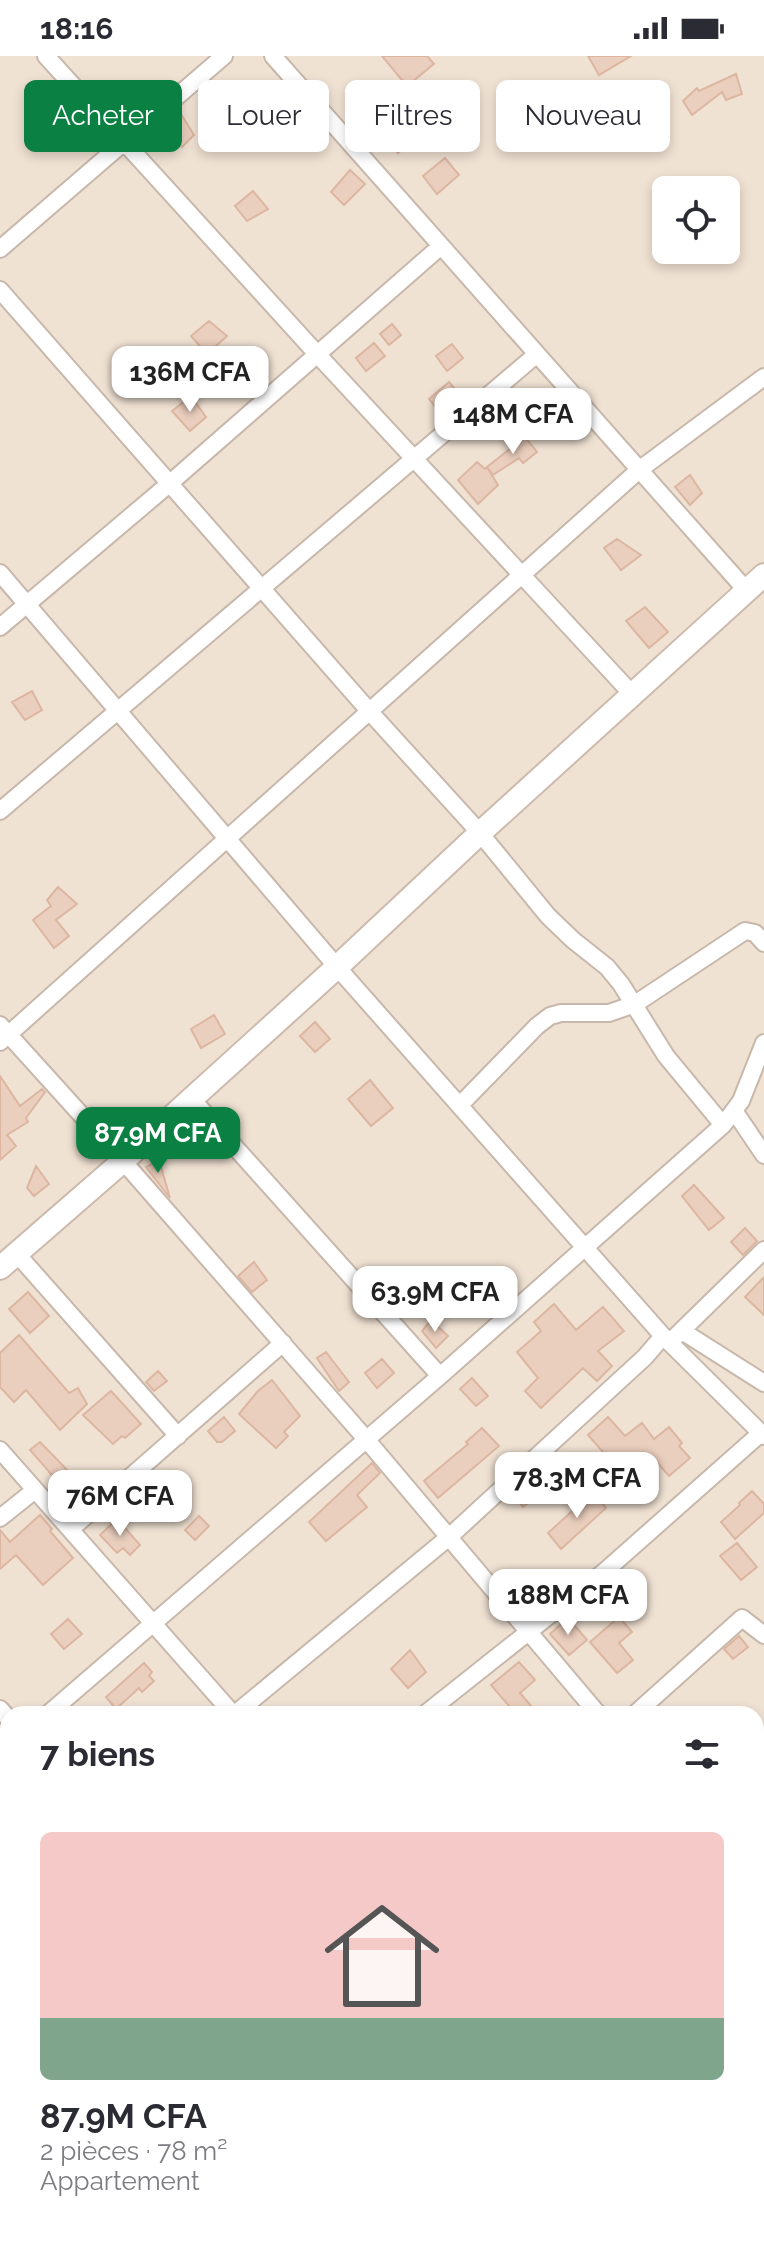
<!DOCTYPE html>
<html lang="fr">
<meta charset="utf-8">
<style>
body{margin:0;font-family:Raleway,sans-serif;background:#f7f7f7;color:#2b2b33;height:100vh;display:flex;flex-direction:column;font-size:30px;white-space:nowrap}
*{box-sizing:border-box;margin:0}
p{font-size:26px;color:#7c7c81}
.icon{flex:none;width:44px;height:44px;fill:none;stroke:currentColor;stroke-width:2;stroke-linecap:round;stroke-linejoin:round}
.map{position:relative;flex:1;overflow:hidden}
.drawer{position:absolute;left:0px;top:1650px;width:764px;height:536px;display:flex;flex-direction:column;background:#fff;border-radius:24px 24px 0 0;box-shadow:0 4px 12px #0003}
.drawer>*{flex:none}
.hud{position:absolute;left:24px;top:24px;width:716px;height:72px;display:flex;gap:16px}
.tools{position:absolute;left:652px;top:120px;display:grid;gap:16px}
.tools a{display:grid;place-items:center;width:88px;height:88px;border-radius:12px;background:#fff;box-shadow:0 4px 12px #0003;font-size:40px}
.price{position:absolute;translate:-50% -68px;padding:0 18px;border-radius:16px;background:#fff;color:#222;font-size:26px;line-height:52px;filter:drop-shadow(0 2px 4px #0008)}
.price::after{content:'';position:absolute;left:50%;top:48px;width:24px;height:18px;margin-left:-12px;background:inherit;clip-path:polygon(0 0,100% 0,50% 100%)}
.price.selected{background:#0b8043;color:#fff}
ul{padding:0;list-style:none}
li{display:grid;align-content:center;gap:16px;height:424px;padding:0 40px}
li+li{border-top:2px solid #e1e1e2}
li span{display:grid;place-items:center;height:248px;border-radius:12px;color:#555}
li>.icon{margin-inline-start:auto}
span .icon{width:144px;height:144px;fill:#fffc;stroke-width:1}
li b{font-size:34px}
h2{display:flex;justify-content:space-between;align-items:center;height:96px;padding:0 40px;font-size:34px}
.tag{padding:0 28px;border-radius:12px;background:#fff;box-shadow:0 4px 12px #0003;font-size:28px;line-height:72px}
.tag.selected{background:#0b8043;color:#fff}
.status{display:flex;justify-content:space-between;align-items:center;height:56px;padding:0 40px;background:#fff;direction:ltr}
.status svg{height:22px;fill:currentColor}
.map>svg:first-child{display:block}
</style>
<div class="status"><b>18:16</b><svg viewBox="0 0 49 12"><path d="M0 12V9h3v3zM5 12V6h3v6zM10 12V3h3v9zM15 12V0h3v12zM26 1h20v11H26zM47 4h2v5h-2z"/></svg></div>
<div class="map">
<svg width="764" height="2186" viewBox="0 0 764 2186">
<rect width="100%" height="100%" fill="#f9f0e3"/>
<path fill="#f0e2d3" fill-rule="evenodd" d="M 0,0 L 764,0 L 764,2186 L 0,2186 ZM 666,134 L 726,134 L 726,194 L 666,194 ZM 8,1658 L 756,1658 L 756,2178 L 8,2178 Z"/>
<path fill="#ebcfbe" stroke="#dcb6a0" stroke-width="2" d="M 382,0 L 427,0 L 434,8 L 407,30 Z
M 588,0 L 631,0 L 599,19 Z
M 736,18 L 742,38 L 726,44 L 722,36 L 692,59 L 683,45 L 697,32 L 699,35 Z
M 235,47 L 247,62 L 233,74 L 222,57 Z
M 181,58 L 194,79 L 182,91 L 166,72 Z
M 408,58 L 423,76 L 398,97 L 383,79 Z
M 445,102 L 459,119 L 437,138 L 423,120 Z
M 350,114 L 365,128 L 344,149 L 331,136 Z
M 253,135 L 268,153 L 247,165 L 235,150 Z
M 209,265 L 227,280 L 207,298 L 191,280 Z
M 392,268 L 401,279 L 389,289 L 380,278 Z
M 374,287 L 385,300 L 366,315 L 356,302 Z
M 452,288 L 463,302 L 447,315 L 436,300 Z
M 249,302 L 268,321 L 249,339 L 231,318 Z
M 449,326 L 465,345 L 445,362 L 429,343 Z
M 191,340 L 206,361 L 190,375 L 172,355 Z
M 525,381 L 537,396 L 523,407 L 519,402 L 493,419 L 487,411 Z
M 477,406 L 485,413 L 487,411 L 498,429 L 478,448 L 458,424 Z
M 690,419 L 702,437 L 690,449 L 675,431 Z
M 617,483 L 641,499 L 621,514 L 604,492 Z
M 645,551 L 668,576 L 649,592 L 626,565 Z
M 32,635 L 42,654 L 25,664 L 12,646 Z
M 58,831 L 77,848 L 56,864 L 69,880 L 54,892 L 33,864 L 51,850 L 47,844 Z
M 214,959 L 225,978 L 201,992 L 191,973 Z
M 315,966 L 330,983 L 315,996 L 300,980 Z
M 0,1020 L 20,1050 L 42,1033 L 45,1036 L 26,1062 L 28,1066 L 7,1079 L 16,1090 L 0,1104 Z
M 370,1024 L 393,1052 L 371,1070 L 348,1043 Z
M 159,1104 L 170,1142 L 146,1111 Z
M 36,1110 L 49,1128 L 34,1140 L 27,1132 Z
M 694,1129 L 724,1162 L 709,1174 L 682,1140 Z
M 745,1172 L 757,1185 L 743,1199 L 731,1186 Z
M 254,1206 L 267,1224 L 252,1236 L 238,1220 Z
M 764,1221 L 764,1259 L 745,1241 Z
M 28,1236 L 49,1260 L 30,1277 L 9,1253 Z
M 554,1248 L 576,1274 L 603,1251 L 624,1275 L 598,1295 L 612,1310 L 597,1325 L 583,1312 L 541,1352 L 525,1335 L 538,1322 L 517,1296 L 541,1275 L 534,1266 Z
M 431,1264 L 448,1280 L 436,1292 L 422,1275 Z
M 19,1279 L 69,1337 L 78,1332 L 87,1348 L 60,1374 L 26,1334 L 14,1346 L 0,1331 L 0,1297 Z
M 326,1296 L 349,1326 L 339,1335 L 317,1302 Z
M 382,1303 L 394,1317 L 377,1332 L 365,1317 Z
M 158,1315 L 167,1325 L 154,1335 L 146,1326 Z
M 472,1322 L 488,1340 L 476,1350 L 460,1333 Z
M 272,1324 L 300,1360 L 284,1376 L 288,1380 L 276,1392 L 239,1358 L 258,1335 Z
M 111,1335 L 141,1368 L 125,1382 L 122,1380 L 113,1388 L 83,1359 Z
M 224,1361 L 235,1375 L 222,1386 L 217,1386 L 208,1375 Z
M 608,1361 L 625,1380 L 642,1367 L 654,1383 L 669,1371 L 682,1387 L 679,1390 L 690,1402 L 669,1420 L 655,1404 L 631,1428 L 588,1379 Z
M 482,1372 L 499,1390 L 438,1442 L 424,1425 L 468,1388 L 466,1386 Z
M 40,1386 L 77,1424 L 66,1435 L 30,1394 Z
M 372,1407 L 380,1417 L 357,1439 L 367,1451 L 326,1485 L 309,1466 Z
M 527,1428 L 532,1428 L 540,1437 L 523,1451 L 513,1439 Z
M 752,1435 L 764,1448 L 764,1457 L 735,1483 L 721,1466 L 740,1449 L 739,1447 Z
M 593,1436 L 606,1452 L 561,1493 L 548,1477 Z
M 40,1459 L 52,1473 L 50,1475 L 73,1502 L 43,1529 L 16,1499 L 0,1513 L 0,1474 L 10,1486 Z
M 199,1460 L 209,1470 L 195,1484 L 185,1474 Z
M 117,1463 L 140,1489 L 130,1499 L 123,1492 L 117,1497 L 100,1479 Z
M 737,1487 L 757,1511 L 741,1524 L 720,1500 Z
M 619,1561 L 632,1576 L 619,1587 L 633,1604 L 617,1617 L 590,1586 Z
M 568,1562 L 587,1584 L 569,1599 L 550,1578 Z
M 68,1563 L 82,1578 L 64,1593 L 51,1578 Z
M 739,1580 L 748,1591 L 733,1603 L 724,1593 Z
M 410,1594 L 426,1616 L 408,1632 L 391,1613 Z
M 519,1606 L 535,1624 L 520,1637 L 538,1658 L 516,1658 L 491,1629 Z
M 144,1607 L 152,1616 L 149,1620 L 154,1625 L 142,1636 L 139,1632 L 116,1653 L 106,1641 Z"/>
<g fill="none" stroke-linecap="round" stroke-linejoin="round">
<defs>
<path id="minor" d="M 46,0 L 318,299 L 632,638
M 273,0 L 746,534
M 0,193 L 224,0
M 0,234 L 370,656 L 480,777 L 548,860 L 573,884 L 607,911 L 621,928 L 666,1000 L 723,1069
M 0,517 L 337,911 L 663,1280 L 764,1380
M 0,571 L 169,428 L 441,190
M 0,755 L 537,298
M 0,969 L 123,1105 L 366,1383 L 598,1658
M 0,986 L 639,414 L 764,321
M 191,1042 L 440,1320
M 460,1049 L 537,970 L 550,960 L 561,957 L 609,957 L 635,948 L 745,875 L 755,877 L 764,887
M 735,1056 L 764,1099
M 17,1198 L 178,1380
M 682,1275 L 764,1327
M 670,1286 L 764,1194
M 0,1394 L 233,1658
M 0,1462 L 35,1434
M 71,1473 L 283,1287
M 0,1653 L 8,1662
M 48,1658 L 440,1320 L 723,1069 L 741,1045 L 764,987
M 235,1658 L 449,1481 L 645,1301 L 663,1280
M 425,1658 L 604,1516 L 761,1377
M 635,1658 L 742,1562 L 764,1579
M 34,2186 L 43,2178
M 195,2186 L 205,2178"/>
<path id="secondary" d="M 0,1212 L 123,1105 L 337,911 L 480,777 L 764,519"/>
</defs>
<use href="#minor" stroke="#c8b8ab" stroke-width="20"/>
<use href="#secondary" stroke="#cdbaac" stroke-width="26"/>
<use href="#minor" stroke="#fff" stroke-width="16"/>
<use href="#secondary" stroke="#fff" stroke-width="22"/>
</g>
</svg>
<div class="tools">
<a><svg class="icon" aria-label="locate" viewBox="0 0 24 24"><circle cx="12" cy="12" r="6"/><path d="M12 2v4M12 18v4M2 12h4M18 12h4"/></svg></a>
</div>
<b class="price" style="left:190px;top:358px">136M CFA</b>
<b class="price" style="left:513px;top:400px">148M CFA</b>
<b class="price selected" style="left:158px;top:1119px">87.9M CFA</b>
<b class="price" style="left:435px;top:1278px">63.9M CFA</b>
<b class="price" style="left:577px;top:1464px">78.3M CFA</b>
<b class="price" style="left:120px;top:1482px">76M CFA</b>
<b class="price" style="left:568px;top:1581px">188M CFA</b>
<div class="hud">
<a class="tag selected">Acheter</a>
<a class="tag">Louer</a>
<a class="tag">Filtres</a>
<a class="tag">Nouveau</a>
</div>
<section class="drawer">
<h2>7 biens<svg class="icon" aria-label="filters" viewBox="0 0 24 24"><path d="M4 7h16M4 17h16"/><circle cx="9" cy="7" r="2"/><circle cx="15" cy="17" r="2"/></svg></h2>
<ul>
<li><span style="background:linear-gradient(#f6c9c9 75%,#7fa58c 0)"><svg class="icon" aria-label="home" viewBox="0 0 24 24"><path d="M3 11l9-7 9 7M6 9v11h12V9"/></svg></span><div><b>87.9M CFA</b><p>2 pièces · 78 m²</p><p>Appartement</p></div></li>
</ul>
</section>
</div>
